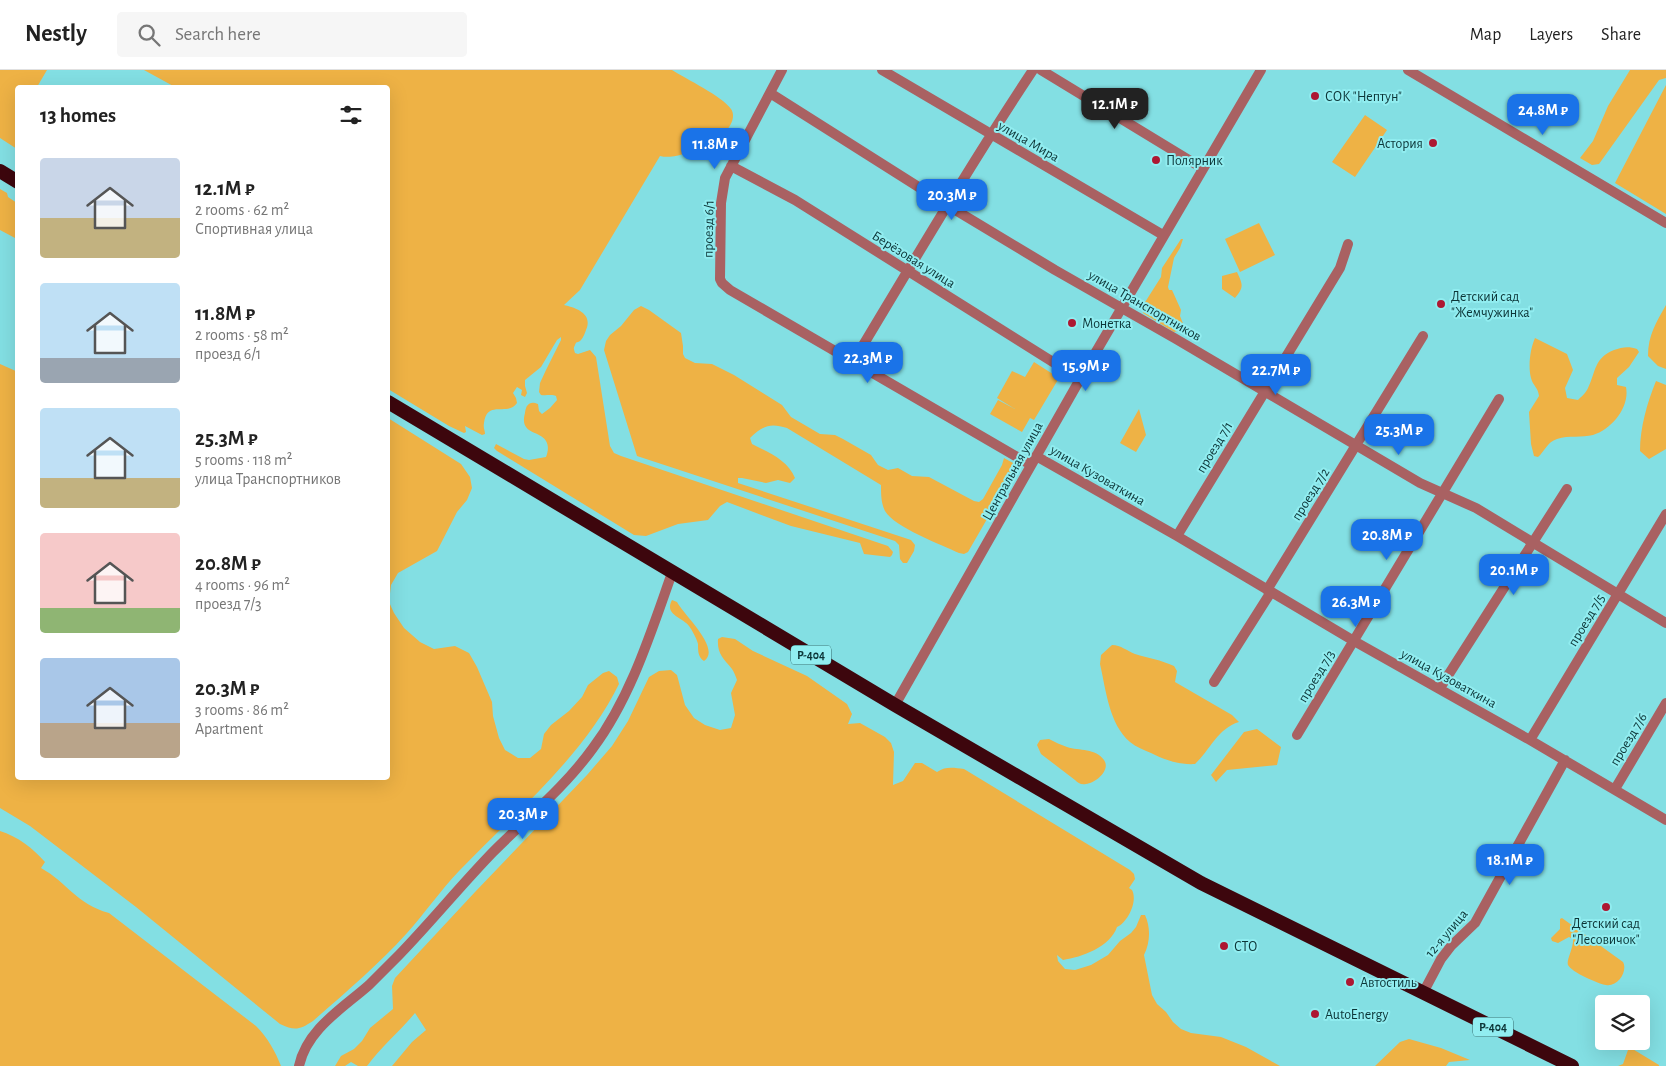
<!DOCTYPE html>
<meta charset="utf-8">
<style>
body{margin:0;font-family:"Alegreya Sans",sans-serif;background:#f6f6f6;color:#222;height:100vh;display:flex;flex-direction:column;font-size:19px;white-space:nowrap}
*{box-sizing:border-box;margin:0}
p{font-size:16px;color:#767676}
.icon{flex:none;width:28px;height:28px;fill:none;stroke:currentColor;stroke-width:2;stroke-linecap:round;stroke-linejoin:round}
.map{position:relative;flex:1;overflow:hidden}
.drawer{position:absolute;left:15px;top:15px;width:375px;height:695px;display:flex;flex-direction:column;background:#fff;border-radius:5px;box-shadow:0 5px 20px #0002}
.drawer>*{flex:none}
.buttons{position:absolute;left:1595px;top:925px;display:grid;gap:10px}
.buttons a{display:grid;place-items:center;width:55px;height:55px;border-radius:5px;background:#fff;box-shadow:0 5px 20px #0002;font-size:25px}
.price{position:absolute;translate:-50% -42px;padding:0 11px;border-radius:10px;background:#1a73e8;color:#fff;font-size:16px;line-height:32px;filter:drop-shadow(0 1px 2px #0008)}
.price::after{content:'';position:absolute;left:50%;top:30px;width:15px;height:11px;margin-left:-8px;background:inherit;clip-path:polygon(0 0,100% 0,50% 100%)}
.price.selected{background:#222;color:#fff}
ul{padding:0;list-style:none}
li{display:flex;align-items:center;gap:15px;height:125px;padding:0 25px}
li span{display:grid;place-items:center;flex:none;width:140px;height:100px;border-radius:5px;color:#555}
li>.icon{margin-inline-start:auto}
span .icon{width:60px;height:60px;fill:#fffc;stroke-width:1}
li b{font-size:21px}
h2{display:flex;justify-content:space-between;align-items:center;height:60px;padding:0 25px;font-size:21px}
header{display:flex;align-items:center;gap:30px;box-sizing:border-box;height:70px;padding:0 25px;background:#fff;border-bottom:1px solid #e0e0e0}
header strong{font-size:24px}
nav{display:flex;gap:28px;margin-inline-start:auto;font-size:18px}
.search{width:350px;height:45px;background:#f6f6f6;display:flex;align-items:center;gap:12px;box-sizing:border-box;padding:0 18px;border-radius:5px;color:#767676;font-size:19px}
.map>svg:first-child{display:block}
</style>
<header>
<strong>Nestly</strong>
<div class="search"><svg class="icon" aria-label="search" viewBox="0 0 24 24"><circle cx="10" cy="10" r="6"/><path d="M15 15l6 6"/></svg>Search here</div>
<nav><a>Map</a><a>Layers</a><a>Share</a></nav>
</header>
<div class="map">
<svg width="1666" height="996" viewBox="0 0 1666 996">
<rect width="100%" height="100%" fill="#83dfe3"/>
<path fill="#eeb245" d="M 0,0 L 47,0 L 37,17 L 18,18 L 17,79 L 0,68 Z
M 144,0 L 672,0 C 686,9 722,26 731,39 C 740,52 717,76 703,68 C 701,66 700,64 698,62 C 698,65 698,67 698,70 C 694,84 672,89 660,86 L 580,220 L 564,235 C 577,238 593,244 586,260 C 585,263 583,268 581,270 C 577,274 577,270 575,275 C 573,279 574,279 575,283 L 578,284 L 590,280 L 596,287 L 610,376 L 614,383 L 621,386 L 888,476 L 893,482 L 892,485 L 890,487 L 864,484 L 860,473 L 791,456 L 727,432 L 720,436 L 708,450 L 678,454 L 646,466 L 634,465 L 497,381 L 494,378 L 496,374 L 524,389 L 529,390 L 546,387 C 548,382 549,376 546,371 C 540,360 519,365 525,343 C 525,342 526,337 527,336 C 530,332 533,332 538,334 L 539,341 L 542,344 L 550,338 L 557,330 L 556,326 C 552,324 546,326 541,325 L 539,322 L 540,313 L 546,300 L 561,270 L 561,267 L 557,270 L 541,297 L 525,310 L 525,316 L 527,323 L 525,327 L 521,325 L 522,320 L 517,317 L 513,323 L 516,328 L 517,333 C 508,347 487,329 484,353 C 483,358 485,360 485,364 L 482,365 L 465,356 L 466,362 L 464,363 L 449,356 L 388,319 L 388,18 L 175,17 Z
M 1630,0 L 1666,0 L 1666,8 L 1659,10 L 1599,94 L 1592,95 L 1580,88 L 1593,71 L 1608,36 Z
M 1666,15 L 1666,144 L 1615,113 Z
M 1365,45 L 1387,60 L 1355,107 L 1332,92 Z
M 0,119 L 7,123 L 8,127 L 17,133 L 17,168 L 15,168 L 0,160 Z
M 1259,153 L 1275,185 L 1240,202 L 1225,169 Z
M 1181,169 L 1183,169 L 1180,178 L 1174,188 L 1168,217 L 1169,220 L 1172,220 L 1181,240 L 1180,246 L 1184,256 L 1181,260 L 1174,262 L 1143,243 L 1142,237 L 1161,207 L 1162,198 Z
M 1237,202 C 1243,215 1244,217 1235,228 L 1222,219 L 1222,206 Z
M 1666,235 L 1666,299 L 1658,296 L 1648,286 C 1648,265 1656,253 1666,235 Z
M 641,236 L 649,240 L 681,263 L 683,276 L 683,284 L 685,288 L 695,293 L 712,294 L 734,305 L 782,335 L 791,347 L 820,364 L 835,365 L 843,369 L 871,385 L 878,395 L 888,400 L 898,398 L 912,406 L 929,407 L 974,431 L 979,432 L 983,429 L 1002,395 L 1004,388 L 1013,393 L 1013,404 L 968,482 L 964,484 L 959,483 C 942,475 894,457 885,441 C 881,433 881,424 881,415 L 787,358 C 771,353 763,355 750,368 L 752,374 C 768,382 788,390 795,408 L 790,413 L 778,410 L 766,413 L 742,408 L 738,408 L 738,413 L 911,470 L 915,475 L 914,481 L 907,493 L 903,493 L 900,489 L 899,475 L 895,471 L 637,386 L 604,280 L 606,271 L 610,265 L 621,256 L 634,240 Z
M 1535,268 L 1567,284 L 1573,300 L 1565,318 L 1567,328 L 1578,330 C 1581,327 1586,323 1588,318 C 1596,301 1594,288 1614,280 C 1622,277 1629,276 1637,279 L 1639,282 L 1629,297 L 1617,308 L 1617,315 L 1626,317 C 1630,337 1612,359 1593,365 C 1582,368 1569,365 1557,369 C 1547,372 1545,381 1538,387 L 1534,386 L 1531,374 L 1529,342 L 1539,326 C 1538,317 1533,316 1531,308 C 1528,297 1530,279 1535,268 Z
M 1034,292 L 1059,308 L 1034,350 L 1030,348 L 1022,362 L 990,344 L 998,330 L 1015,339 L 997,328 L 1012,301 L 1025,307 Z
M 0,294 L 18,302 L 18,708 L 388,708 L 388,348 L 461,394 L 470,407 L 472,418 L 467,430 L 457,442 L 437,481 L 398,503 L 391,515 L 389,532 L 394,543 L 404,558 L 420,572 L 434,579 L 455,576 L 469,583 L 477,597 L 492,632 L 493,646 L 499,668 L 505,680 L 518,688 L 530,688 L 541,679 L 544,664 L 551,655 L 569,641 L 582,627 L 588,615 L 603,603 L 609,601 L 617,607 L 619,614 C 584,686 514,744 459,801 C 440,821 425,843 407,863 C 378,895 345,923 313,951 C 299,960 295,961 280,954 L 136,837 L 30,756 L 0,738 Z
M 1656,311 L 1666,315 L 1666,379 L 1649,389 L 1640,381 C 1640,358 1647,333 1656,311 Z
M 1139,339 L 1146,365 L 1136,382 L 1120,373 Z
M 672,530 L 677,532 C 683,544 722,579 704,591 C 698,587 698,581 698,574 C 697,569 692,560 689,556 C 682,547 664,545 672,530 Z
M 722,567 L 735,569 L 753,581 L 807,606 L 847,634 L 852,644 L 848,654 L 860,653 L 885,667 L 891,673 L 894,682 L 893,715 L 903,711 L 915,693 L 922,693 L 937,702 C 946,696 954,698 964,699 L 1130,800 L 1134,804 L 1135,809 L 1129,818 L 1132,820 C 1138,831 1128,852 1117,857 C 1110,877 1082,887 1063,890 L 1057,885 L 1058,891 L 1065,899 L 1075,900 L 1091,895 L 1108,885 L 1120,871 L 1131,863 L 1136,857 L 1141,845 L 1145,845 C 1151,858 1150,873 1144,885 L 1152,925 L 1157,934 L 1166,942 L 1173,952 L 1181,959 L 1191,963 L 1221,967 L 1246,977 L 1280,996 L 392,996 L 412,972 L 426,960 L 415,943 C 400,961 381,977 367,996 L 358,996 L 351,992 L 345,996 L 335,996 L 341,986 L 354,979 L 362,971 L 370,958 L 393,939 L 392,916 L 395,908 L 475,822 L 587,705 L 612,676 L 628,651 L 649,607 L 659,601 L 671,600 L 677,605 L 685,635 L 694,648 L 705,655 L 720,660 L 731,658 L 735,645 L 731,623 L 737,610 C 736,607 734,602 732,599 C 723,588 717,584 718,569 Z
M 1112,575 C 1121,575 1127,581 1135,584 C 1148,588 1161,590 1174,596 L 1177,601 L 1175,612 L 1232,645 L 1239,652 C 1218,658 1210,680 1195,694 C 1180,695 1164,690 1151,683 C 1144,680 1136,677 1130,672 C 1109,654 1106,620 1100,594 L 1101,585 Z
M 1257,659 L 1281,677 L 1277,695 L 1227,700 L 1216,712 L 1211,705 L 1244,662 Z
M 1049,669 C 1055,672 1061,675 1067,677 C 1079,681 1096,678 1104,690 C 1111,700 1096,713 1086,714 C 1081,715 1078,713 1075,710 L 1041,684 L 1037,675 L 1040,670 Z
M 0,761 C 17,766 34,779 45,792 L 41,798 C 68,813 76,834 109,843 L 256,956 C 268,968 275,981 281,996 L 0,996 Z
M 1562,848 L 1623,892 C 1628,901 1618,917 1606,915 C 1599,914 1571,902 1568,895 C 1566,890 1574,877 1573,869 L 1569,867 L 1558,873 L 1552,871 L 1551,868 L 1560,859 L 1560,849 Z
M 1409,969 L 1441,978 L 1470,990 L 1449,992 L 1446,996 L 1375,996 L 1400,972 Z
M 1631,978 L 1659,995 L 1659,996 L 1618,996 L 1623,994 L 1628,980 Z"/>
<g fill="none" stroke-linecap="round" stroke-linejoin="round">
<path stroke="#a96162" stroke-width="10" d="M 782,0 L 725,108 L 721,133 L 720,209 L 722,213 L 730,220 L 1031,395
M 882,0 L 1163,165
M 1041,0 L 1202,98
M 1408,0 L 1666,153
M 770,23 L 947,135 L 1055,200 L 1176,269 L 1420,413 L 1476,438 L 1666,553
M 731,96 L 795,130 L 1080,309
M 853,292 C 912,194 970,95 1033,0
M 1036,386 L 1177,466 L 1354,571 L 1530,670 L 1666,750
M 1177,466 L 1340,198 L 1348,174
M 1267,520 L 1423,266
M 1214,612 L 1271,522
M 1440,618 L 1567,419
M 895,635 L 1083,304 L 1261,0
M 1297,665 L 1499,329
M 1530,670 L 1666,444
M 1615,719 L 1666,633
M 1423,923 L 1441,889 L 1451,876 L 1475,853 L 1565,690
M 299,996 C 307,959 343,938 369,915 C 379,905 389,895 399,885 C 431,852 461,815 493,782 C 527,748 565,717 593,678 C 631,627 651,562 672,503"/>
<path stroke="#3d060d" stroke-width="14" d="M 0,101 L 18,112
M 388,332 L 895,635 L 1201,813 L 1572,996"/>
</g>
<g fill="#ad1832" stroke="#91edf0" stroke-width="2">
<circle cx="1315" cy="26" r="5"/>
<circle cx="1433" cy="73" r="5"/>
<circle cx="1156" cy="90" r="5"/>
<circle cx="1441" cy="234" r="5"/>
<circle cx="1072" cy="253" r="5"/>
<circle cx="1606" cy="837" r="5"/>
<circle cx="1224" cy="876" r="5"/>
<circle cx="1350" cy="912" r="5"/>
<circle cx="1315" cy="944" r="5"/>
</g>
<g text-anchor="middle" stroke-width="4" stroke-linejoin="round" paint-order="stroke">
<g fill="#91edf0" stroke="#346c6e" stroke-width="1">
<rect x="791" y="575.5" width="40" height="19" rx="4"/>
<rect x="1473" y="947.5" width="40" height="19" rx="4"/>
</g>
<g font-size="12" font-weight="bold" fill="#0c3537">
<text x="811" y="589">Р-404</text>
<text x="1493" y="961">Р-404</text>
</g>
<g font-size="14" fill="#0c3537" stroke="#91edf0" text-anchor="start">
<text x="1325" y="31">СОК "Нептун"</text>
<text x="1423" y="78" text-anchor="end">Астория</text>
<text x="1166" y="95">Полярник</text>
<text x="1451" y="231">Детский сад<tspan x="1451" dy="16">"Жемчужинка"</tspan></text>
<text x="1082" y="258">Монетка</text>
<text x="1606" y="858" text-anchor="middle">Детский сад<tspan x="1606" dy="16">"Лесовичок"</tspan></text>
<text x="1234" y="881">СТО</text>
<text x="1360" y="917">Автостиль</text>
<text x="1325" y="949">AutoEnergy</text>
</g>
<g font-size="14" fill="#0c3537" stroke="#91edf0">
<text transform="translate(1029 71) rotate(30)" y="5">улица Мира</text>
<text transform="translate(708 159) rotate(-89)" y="5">проезд 6/1</text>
<text transform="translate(914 189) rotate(32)" y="5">Берёзовая улица</text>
<text transform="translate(1145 235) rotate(30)" y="5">улица Транспортников</text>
<text transform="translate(1214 377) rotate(-59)" y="5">проезд 7/1</text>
<text transform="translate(1012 401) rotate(-61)" y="5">Центральная улица</text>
<text transform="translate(1098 405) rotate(30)" y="5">улица Кузоваткина</text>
<text transform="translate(1310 424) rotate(-58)" y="5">проезд 7/2</text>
<text transform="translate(1586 550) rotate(-59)" y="5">проезд 7/5</text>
<text transform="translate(1316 606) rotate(-59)" y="5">проезд 7/3</text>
<text transform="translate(1449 608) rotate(29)" y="5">улица Кузоваткина</text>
<text transform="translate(1628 669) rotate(-59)" y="5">проезд 7/6</text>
<text transform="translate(1446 863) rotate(-50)" y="5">12-я улица</text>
</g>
</g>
</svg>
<div class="buttons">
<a><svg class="icon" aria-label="layers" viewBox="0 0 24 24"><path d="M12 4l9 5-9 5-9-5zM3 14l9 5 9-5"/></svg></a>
</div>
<b class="price selected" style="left:1115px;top:60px">12.1M ₽</b>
<b class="price" style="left:1543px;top:66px">24.8M ₽</b>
<b class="price" style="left:715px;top:100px">11.8M ₽</b>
<b class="price" style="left:952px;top:151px">20.3M ₽</b>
<b class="price" style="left:868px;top:314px">22.3M ₽</b>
<b class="price" style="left:1086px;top:322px">15.9M ₽</b>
<b class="price" style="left:1276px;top:326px">22.7M ₽</b>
<b class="price" style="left:1399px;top:386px">25.3M ₽</b>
<b class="price" style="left:1387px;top:491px">20.8M ₽</b>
<b class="price" style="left:1514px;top:526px">20.1M ₽</b>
<b class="price" style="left:1356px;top:558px">26.3M ₽</b>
<b class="price" style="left:523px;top:770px">20.3M ₽</b>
<b class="price" style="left:1510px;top:816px">18.1M ₽</b>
<section class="drawer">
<h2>13 homes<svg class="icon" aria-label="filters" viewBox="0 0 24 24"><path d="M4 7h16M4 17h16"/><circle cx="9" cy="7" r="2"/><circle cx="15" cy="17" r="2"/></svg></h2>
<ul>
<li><span style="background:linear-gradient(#c9d6e8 60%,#c2b280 0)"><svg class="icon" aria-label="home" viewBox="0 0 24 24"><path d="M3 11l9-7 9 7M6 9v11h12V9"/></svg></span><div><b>12.1M ₽</b><p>2 rooms · 62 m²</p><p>Спортивная улица</p></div></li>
<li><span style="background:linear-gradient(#bfe0f5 75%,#9aa5b1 0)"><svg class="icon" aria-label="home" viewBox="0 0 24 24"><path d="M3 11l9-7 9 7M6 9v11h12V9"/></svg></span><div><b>11.8M ₽</b><p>2 rooms · 58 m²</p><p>проезд 6/1</p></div></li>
<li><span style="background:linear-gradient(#bfe0f5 70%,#c2b280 0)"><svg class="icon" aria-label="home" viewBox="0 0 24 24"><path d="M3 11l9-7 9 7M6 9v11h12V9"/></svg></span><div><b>25.3M ₽</b><p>5 rooms · 118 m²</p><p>улица Транспортников</p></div></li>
<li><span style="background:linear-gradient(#f6c9c9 75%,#8fb573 0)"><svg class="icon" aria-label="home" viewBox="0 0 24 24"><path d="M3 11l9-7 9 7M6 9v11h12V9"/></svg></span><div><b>20.8M ₽</b><p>4 rooms · 96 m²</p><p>проезд 7/3</p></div></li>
<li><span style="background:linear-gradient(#a9c7e8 65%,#b9a48a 0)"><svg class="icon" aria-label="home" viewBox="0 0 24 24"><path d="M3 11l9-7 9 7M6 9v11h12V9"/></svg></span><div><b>20.3M ₽</b><p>3 rooms · 86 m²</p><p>Apartment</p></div></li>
</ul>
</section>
</div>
